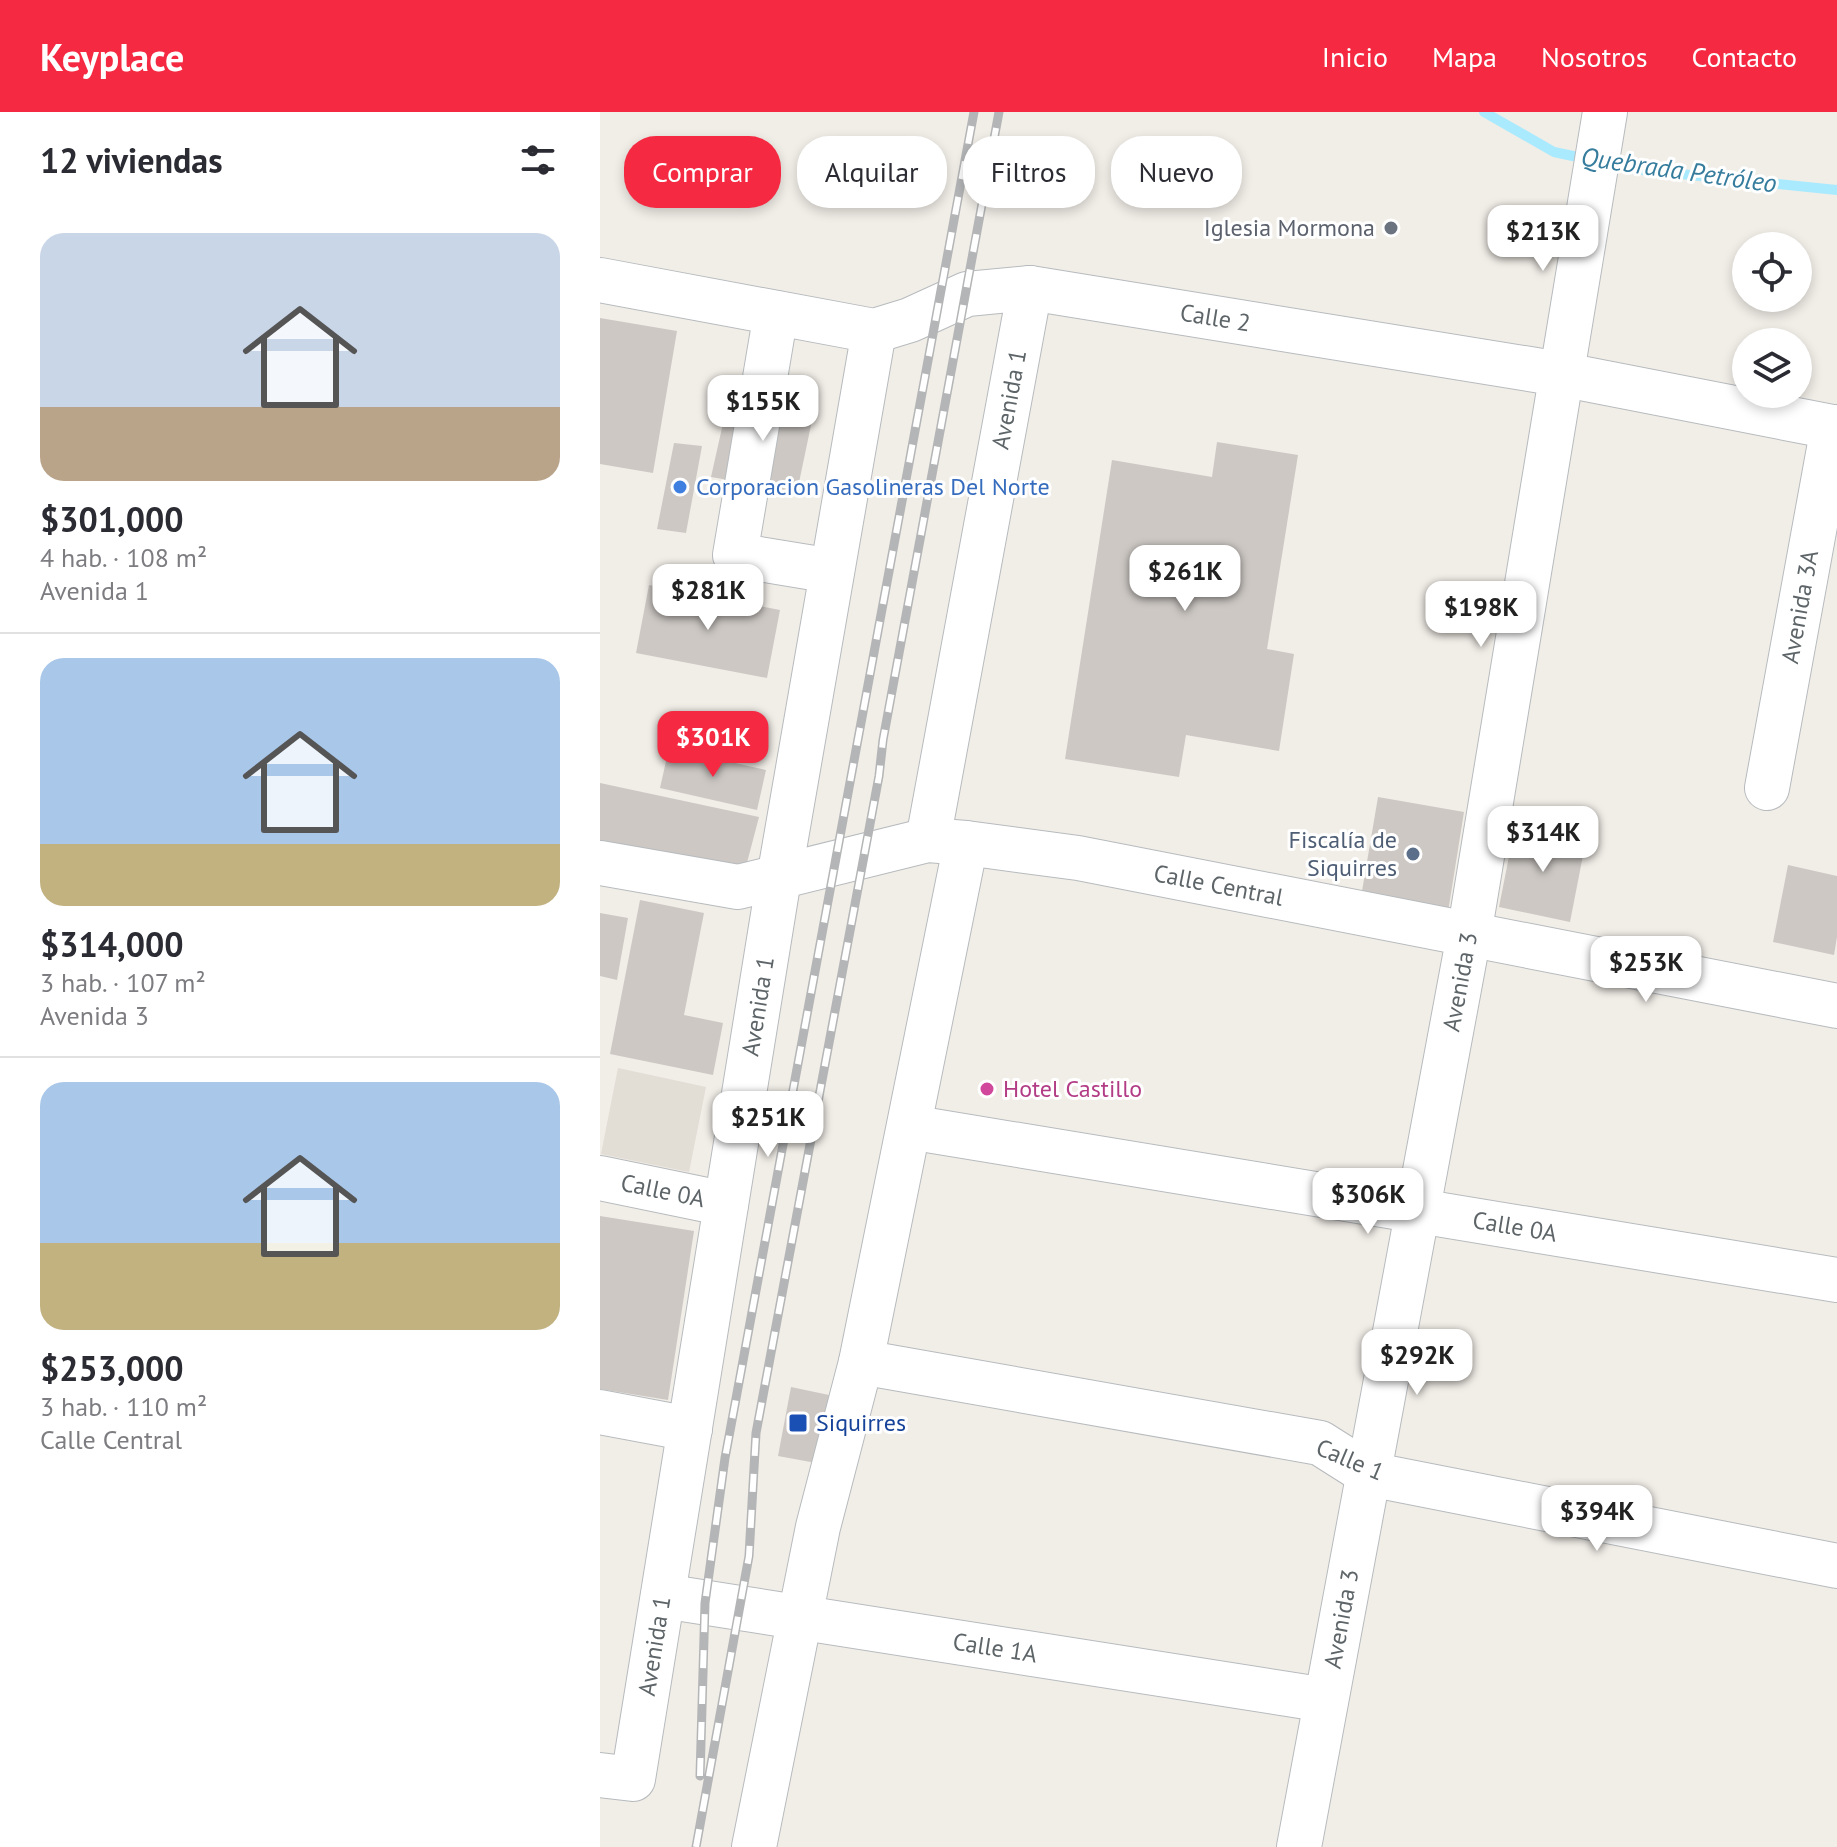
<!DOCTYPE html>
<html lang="es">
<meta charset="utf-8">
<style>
body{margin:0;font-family:"PT Sans",sans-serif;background:#f2f2f3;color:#2b2b33;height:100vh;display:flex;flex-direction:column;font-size:30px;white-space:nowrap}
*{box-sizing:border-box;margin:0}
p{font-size:26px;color:#7c7c81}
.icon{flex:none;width:44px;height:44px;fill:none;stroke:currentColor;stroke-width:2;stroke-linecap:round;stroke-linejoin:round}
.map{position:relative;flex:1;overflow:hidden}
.side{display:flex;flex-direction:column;background:#fff;width:600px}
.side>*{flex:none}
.banner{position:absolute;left:24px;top:24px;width:760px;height:72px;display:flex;gap:16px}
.tools{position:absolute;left:1132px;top:120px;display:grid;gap:16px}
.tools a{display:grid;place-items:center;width:80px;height:80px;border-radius:50%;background:#fff;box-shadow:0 4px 12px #0003;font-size:40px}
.price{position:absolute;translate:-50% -68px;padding:0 18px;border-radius:16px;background:#fff;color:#222;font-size:26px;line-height:52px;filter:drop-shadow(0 2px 4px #0008)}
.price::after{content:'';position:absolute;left:50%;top:48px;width:24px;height:18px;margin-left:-12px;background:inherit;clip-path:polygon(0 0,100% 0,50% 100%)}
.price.active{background:#f52941;color:#fff}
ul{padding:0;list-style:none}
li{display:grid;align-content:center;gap:16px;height:424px;padding:0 40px}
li+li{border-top:2px solid #e1e1e2}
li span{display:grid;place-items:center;height:248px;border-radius:24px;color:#555}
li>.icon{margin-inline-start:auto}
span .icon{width:144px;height:144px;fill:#fffc;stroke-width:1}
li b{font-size:34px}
h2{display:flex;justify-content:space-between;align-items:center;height:96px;padding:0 40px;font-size:34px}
.pill{padding:0 28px;border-radius:32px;background:#fff;box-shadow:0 4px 12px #0003;font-size:28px;line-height:72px}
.pill.active{background:#f52941;color:#fff}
header{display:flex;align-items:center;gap:48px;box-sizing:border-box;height:112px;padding:0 40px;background:#f52941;color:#fff}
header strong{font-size:38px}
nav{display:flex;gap:44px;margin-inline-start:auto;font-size:28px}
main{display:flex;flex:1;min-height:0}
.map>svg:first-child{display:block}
</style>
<header>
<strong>Keyplace</strong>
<nav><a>Inicio</a><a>Mapa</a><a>Nosotros</a><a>Contacto</a></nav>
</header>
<main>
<section class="side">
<h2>12 viviendas<svg class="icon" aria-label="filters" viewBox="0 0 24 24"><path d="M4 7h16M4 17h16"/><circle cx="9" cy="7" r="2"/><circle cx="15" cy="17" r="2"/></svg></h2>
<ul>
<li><span style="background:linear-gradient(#c9d6e8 70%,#b9a48a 0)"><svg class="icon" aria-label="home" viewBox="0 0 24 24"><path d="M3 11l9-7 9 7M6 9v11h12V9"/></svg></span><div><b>$301,000</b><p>4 hab. · 108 m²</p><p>Avenida 1</p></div></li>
<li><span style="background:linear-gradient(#a9c7e8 75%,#c2b280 0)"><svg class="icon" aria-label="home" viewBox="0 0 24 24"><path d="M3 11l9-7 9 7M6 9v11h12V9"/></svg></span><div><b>$314,000</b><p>3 hab. · 107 m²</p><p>Avenida 3</p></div></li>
<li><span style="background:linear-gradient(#a9c7e8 65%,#c2b280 0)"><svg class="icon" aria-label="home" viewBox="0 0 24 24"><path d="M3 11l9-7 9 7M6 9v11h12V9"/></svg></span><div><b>$253,000</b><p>3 hab. · 110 m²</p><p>Calle Central</p></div></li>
</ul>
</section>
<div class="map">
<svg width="1237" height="1735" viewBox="0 0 1237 1735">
<rect width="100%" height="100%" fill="#f1ede7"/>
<path fill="#e2ddd5" d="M 18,956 L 106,975 L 89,1060 L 1,1042 Z"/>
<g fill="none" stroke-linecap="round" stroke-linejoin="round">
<path stroke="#a9eaff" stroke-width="10" d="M 884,0 L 954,40 L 987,47
M 1006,51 L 1032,57 L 1237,78"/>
</g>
<path fill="#cdc8c4" d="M 0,206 L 77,219 L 53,361 L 0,352 Z
M 130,280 L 214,299 L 197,380 L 111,365 Z
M 617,330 L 698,343 L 667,537 L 694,542 L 679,639 L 586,623 L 579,665 L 465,647 L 512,348 L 612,365 Z
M 74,331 L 102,334 L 86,421 L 57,417 Z
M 49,473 L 180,498 L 167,566 L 36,541 Z
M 69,636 L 166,658 L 157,698 L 60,676 Z
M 0,671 L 159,705 L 143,766 L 0,738 Z
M 778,685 L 864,700 L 848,800 L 761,785 Z
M 915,714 L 986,728 L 970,810 L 899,795 Z
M 1188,753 L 1237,764 L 1237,825 L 1234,843 L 1173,830 Z
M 40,788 L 104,801 L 84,903 L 123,911 L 113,963 L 10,942 Z
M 0,801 L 28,806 L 17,868 L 0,864 Z
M 0,1104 L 94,1119 L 68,1288 L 0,1277 Z
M 191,1275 L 229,1283 L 216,1351 L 178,1344 Z"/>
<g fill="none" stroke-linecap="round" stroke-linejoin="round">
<defs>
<g id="minor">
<path id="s1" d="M 0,168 L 274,219 L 310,208 L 367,182 L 430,176 L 960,262 L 1237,316"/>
<path d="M 176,201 L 135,443 L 232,459"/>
<path id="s2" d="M 1167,676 L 1233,315"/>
<path id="s3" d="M 328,728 L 430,176"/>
<path id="s4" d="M 0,751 L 138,775 L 328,728 L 366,731 L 478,746 L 1237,894"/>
<path id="s5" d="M 309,1015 L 1237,1168"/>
<path id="s6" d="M 0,1066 L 126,1092"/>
<path d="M 261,1250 L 720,1331 L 769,1362 L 1237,1454"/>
<path d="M 0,1300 L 90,1317"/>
<path id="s7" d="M 63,1484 L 726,1588"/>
<path id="s8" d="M 0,1663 L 33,1667 L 179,766 L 274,219"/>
<path d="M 154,1735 L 218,1415 L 261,1250 L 366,731"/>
<path id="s9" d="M 699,1735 L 869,823 L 1005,0"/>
</g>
</defs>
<use href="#minor" stroke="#b7bbbe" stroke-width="46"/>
<use href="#minor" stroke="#fff" stroke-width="44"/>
<defs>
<path id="rail" d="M 100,1664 L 105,1491 L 125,1346 L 374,0
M 96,1735 L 149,1444 L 156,1321 L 279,664 L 283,628 L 399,0"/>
</defs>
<use href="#rail" stroke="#b4b5b6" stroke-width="9"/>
<use href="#rail" stroke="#fff" stroke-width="6" stroke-dasharray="18" stroke-linecap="butt"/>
</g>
<circle fill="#6b7280" stroke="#fff" stroke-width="3" cx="791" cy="116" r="8"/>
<circle fill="#3f7fe0" stroke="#fff" stroke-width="3" cx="80" cy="375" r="8"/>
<circle fill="#5c6f8a" stroke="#fff" stroke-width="3" cx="813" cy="742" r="8"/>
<circle fill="#d1479c" stroke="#fff" stroke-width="3" cx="387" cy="977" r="8"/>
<rect fill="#1a4fb4" stroke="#fff" stroke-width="3" x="188" y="1301" width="20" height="20" rx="4"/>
<g text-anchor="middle" stroke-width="6" stroke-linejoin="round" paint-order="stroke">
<g font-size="24" fill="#5b616d" stroke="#fff" text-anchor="end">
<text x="775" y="124">Iglesia Mormona</text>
</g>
<g font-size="24" fill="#5e6568" stroke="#fff">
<text dy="8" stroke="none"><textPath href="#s1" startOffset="630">Calle 2</textPath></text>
<text dy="8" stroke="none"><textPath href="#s3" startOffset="448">Avenida 1</textPath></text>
<text dy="8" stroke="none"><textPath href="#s2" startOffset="184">Avenida 3A</textPath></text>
<text dy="8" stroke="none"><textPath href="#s4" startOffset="630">Calle Central</textPath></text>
<text dy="8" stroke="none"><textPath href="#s9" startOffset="880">Avenida 3</textPath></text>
<text dy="8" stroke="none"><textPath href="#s8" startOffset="816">Avenida 1</textPath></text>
<text dy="8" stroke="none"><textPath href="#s6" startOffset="64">Calle 0A</textPath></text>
<text dy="8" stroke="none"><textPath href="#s5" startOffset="614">Calle 0A</textPath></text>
<text transform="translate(750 1348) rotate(23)" y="8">Calle 1</text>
<text dy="8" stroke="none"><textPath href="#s9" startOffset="232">Avenida 3</textPath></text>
<text dy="8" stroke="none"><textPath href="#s8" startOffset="168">Avenida 1</textPath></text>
<text dy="8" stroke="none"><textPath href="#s7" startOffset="336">Calle 1A</textPath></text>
</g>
<g font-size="24" fill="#366cbe" stroke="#fff" text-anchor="start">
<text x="96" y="383">Corporacion Gasolineras Del Norte</text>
</g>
<g font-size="24" fill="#4e5e75" stroke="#fff" text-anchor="end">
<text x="797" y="736">Fiscalía de<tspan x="797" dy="28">Siquirres</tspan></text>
</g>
<g font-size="24" fill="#b23c85" stroke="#fff" text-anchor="start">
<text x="403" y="985">Hotel Castillo</text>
</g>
<g font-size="24" fill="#164399" stroke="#fff" text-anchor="start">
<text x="216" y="1319">Siquirres</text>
</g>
<g font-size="26" font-style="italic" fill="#367c9d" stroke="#fff">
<text transform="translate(1079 58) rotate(8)" y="9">Quebrada Petróleo</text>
</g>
</g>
</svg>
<div class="tools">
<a><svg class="icon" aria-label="locate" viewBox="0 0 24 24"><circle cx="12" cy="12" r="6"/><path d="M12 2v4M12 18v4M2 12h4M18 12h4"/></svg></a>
<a><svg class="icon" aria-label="layers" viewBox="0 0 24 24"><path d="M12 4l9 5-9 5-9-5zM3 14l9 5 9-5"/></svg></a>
</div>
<b class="price" style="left:943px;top:161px">$213K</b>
<b class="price" style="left:163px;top:331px">$155K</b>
<b class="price" style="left:585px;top:501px">$261K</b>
<b class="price" style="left:108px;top:520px">$281K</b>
<b class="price" style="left:881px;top:537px">$198K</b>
<b class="price active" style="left:113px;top:667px">$301K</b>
<b class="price" style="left:943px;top:762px">$314K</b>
<b class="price" style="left:1046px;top:892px">$253K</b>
<b class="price" style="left:168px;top:1047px">$251K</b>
<b class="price" style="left:768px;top:1124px">$306K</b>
<b class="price" style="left:817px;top:1285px">$292K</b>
<b class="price" style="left:997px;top:1441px">$394K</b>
<div class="banner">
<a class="pill active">Comprar</a>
<a class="pill">Alquilar</a>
<a class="pill">Filtros</a>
<a class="pill">Nuevo</a>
</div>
</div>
</main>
